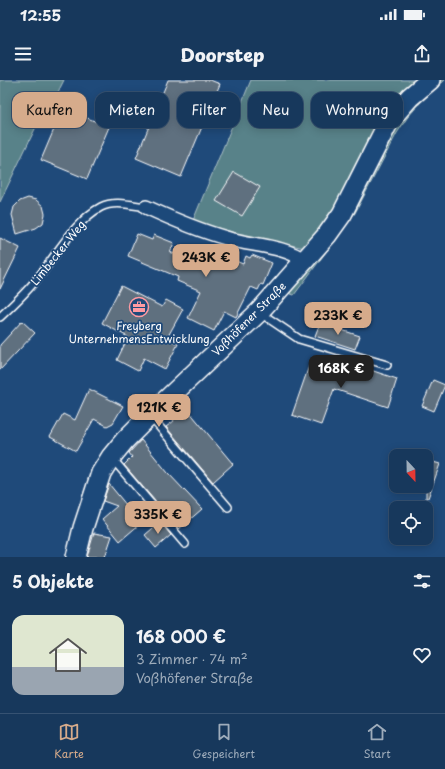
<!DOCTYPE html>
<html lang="de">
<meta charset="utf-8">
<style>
body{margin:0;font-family:"Playpen Sans",sans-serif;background:#203f62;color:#f1f3f6;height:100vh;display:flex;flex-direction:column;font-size:15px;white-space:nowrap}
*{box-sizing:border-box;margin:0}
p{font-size:13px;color:#9eacbb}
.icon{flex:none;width:22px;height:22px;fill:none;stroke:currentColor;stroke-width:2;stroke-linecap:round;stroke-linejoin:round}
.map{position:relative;height:477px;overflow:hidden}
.side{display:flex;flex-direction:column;background:#17385c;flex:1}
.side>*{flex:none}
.hud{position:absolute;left:12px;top:12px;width:421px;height:36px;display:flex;gap:8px}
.needle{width:26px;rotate:158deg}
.controls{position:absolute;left:389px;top:369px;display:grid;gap:8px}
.controls a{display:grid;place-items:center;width:44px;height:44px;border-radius:8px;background:#17385c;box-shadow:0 2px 10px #0003,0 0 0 1px #365272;font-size:20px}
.price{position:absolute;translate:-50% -34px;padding:0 9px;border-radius:8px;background:#d6ab8b;color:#111;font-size:13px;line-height:26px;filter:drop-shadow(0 1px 2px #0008)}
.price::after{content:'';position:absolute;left:50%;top:24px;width:12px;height:9px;margin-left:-6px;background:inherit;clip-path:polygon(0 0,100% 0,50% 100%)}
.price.current{background:#222;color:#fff}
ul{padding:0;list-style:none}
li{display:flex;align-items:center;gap:12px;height:100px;padding:0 12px}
li span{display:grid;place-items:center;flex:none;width:112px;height:80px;border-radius:12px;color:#555}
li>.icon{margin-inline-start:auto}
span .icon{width:48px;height:48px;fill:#fffc;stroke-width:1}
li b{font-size:17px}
h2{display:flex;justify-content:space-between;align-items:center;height:48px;padding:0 12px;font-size:17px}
.chip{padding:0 14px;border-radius:12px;background:#17385c;box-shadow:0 2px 10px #0003,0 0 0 1px #365272;font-size:14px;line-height:36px}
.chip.current{background:#d6ab8b;color:#111}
.status{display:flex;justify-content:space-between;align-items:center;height:28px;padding:0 20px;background:#17385c;direction:ltr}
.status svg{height:11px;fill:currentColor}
header{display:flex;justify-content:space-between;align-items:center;height:52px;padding:0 12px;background:#17385c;font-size:18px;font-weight:800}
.tabs{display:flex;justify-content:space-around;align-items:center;height:56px;border-top:1px solid #365272;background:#17385c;font-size:11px;color:#9eacbb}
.tabs a{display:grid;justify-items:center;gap:2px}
.tabs .current{color:#d6ab8b}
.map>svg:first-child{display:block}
</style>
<div class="status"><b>12:55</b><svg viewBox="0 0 49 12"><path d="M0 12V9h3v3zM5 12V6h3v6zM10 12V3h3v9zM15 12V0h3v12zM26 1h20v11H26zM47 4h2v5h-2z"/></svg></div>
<header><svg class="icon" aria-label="menu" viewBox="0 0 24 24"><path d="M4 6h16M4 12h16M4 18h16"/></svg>Doorstep<svg class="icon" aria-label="share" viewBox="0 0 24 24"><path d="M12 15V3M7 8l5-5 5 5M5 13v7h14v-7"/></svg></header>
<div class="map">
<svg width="445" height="477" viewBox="0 0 445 477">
<rect width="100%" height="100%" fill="#1f4a7a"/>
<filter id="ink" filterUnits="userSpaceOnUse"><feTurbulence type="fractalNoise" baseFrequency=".025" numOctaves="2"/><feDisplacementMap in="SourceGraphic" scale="8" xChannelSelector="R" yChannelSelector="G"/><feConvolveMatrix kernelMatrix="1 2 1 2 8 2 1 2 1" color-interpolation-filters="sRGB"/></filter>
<g filter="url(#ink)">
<path fill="#588289" stroke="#acc0c4" d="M 0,0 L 64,0 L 49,30 L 45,28 L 0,122 Z
M 251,0 L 420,0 L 345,116 L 305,168 L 281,163 L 257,162 L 192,143 Z
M 438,0 L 445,0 L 420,23 L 407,38 L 397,53 L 355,133 L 294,215 L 285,212 L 398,42 Z"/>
<path fill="#5f6f7f" stroke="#fff" d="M 168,0 L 210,0 L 220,4 L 181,97 L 136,78 Z
M 63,28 L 109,47 L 87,99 L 41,80 Z
M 234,92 L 260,107 L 242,136 L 216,121 Z
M 28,118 L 36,120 L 43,126 L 45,134 L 43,143 L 36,148 L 17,154 L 12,135 L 14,127 L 20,121 Z
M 137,154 L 152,160 L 154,155 L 174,163 L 170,172 L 209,189 L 216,173 L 243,184 L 246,176 L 250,178 L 252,175 L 272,183 L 263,205 L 261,204 L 258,210 L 251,207 L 236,237 L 224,231 L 214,251 L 188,238 L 201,211 L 177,201 L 178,197 L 128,176 Z
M 0,158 L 20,168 L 0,209 Z
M 121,206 L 162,227 L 166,220 L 183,229 L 167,258 L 178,264 L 165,289 L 144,278 L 138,291 L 117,280 L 128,257 L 102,243 Z
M 22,241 L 35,253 L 0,290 L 0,265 Z
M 320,243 L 360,256 L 355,269 L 315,256 Z
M 341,280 L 397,299 L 388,327 L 334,309 L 321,345 L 292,335 L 309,286 L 336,295 Z
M 433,300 L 445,305 L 434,331 L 422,326 Z
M 89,309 L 123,326 L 113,343 L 107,346 L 94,339 L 76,371 L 50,357 L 63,334 L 75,340 Z
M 183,324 L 233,384 L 213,402 L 166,347 L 174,341 L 170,335 Z
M 141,360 L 168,393 L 202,429 L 179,449 L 124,385 L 132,377 L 129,373 Z
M 426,380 L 440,384 L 428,418 L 426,418 Z
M 109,404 L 141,443 L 120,461 L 102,439 L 117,426 L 103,421 Z
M 160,442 L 171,455 L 156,468 L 145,455 Z
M 94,453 L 112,456 L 105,477 L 87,477 Z"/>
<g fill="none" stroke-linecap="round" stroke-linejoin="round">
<defs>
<path id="lane" d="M 259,232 L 299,259 L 387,285
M 0,237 C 14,224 28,211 40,195 C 57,174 76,140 101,127 C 114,120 131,125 146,127
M 150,336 L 228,427
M 111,377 L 185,464"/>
<path id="street" d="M 146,127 C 172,139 198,150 226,158 C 252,166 283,165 305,181"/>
<path id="secondary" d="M 76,477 L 83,448 L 101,393 L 111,377 L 125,360 L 143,342 L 259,232 L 327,155 L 342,134 L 389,41 L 410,17 L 430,0"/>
</defs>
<use href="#lane" stroke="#fff" stroke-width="10"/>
<use href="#street" stroke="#fff" stroke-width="16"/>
<use href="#secondary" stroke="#fff" stroke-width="22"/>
<use href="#lane" stroke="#1f4a7a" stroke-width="7"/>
<use href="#street" stroke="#1f4a7a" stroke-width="13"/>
<use href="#secondary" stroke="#1f4a7a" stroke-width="19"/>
</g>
</g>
<defs>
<symbol id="office-ring" viewBox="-11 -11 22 22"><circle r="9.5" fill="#1f4a7a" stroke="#ff9aa2" stroke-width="1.5"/><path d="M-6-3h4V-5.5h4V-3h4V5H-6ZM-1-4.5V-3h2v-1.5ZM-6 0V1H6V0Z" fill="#ff9aa2"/></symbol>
</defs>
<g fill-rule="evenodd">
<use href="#office-ring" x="128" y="216" width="22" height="22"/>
</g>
<g text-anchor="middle" stroke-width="3.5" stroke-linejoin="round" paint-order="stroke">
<g font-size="11" fill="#fff" stroke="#1f4a7a">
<text transform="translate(58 173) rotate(-51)" y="4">Limbecker Weg</text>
<text transform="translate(249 239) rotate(-45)" y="4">Voßhöfener Straße</text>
</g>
<g font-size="11" fill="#fff" stroke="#1f4a7a">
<text x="139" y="250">Freyberg<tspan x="139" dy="13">UnternehmensEntwicklung</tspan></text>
</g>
</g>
</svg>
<div class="controls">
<a><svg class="needle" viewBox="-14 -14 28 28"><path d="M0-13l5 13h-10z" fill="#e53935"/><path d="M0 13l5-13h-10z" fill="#9eacbb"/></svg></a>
<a><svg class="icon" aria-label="locate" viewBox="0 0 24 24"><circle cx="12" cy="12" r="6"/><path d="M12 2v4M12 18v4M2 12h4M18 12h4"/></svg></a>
</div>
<b class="price" style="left:206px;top:198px">243K €</b>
<b class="price" style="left:338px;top:256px">233K €</b>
<b class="price current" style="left:341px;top:309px">168K €</b>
<b class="price" style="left:159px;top:348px">121K €</b>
<b class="price" style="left:158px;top:455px">335K €</b>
<div class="hud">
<a class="chip current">Kaufen</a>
<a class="chip">Mieten</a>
<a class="chip">Filter</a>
<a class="chip">Neu</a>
<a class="chip">Wohnung</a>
</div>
</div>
<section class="side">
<h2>5 Objekte<svg class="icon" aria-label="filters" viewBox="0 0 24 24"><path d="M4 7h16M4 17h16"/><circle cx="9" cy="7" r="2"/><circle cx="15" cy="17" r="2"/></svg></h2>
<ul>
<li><span style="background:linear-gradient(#dfe7d0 65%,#9aa5b1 0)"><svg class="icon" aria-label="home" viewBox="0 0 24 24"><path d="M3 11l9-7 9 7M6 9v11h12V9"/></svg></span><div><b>168 000 €</b><p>3 Zimmer · 74 m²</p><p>Voßhöfener Straße</p></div><svg class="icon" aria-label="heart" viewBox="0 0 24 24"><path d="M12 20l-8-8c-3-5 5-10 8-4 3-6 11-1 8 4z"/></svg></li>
</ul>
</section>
<nav class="tabs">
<a class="current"><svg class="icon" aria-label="map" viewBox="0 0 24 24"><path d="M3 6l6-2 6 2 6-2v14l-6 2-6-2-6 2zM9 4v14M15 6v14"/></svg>Karte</a>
<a><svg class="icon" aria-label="saved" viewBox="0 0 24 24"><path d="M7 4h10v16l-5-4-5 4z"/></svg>Gespeichert</a>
<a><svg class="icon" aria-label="home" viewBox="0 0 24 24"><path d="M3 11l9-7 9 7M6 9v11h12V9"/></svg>Start</a>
</nav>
